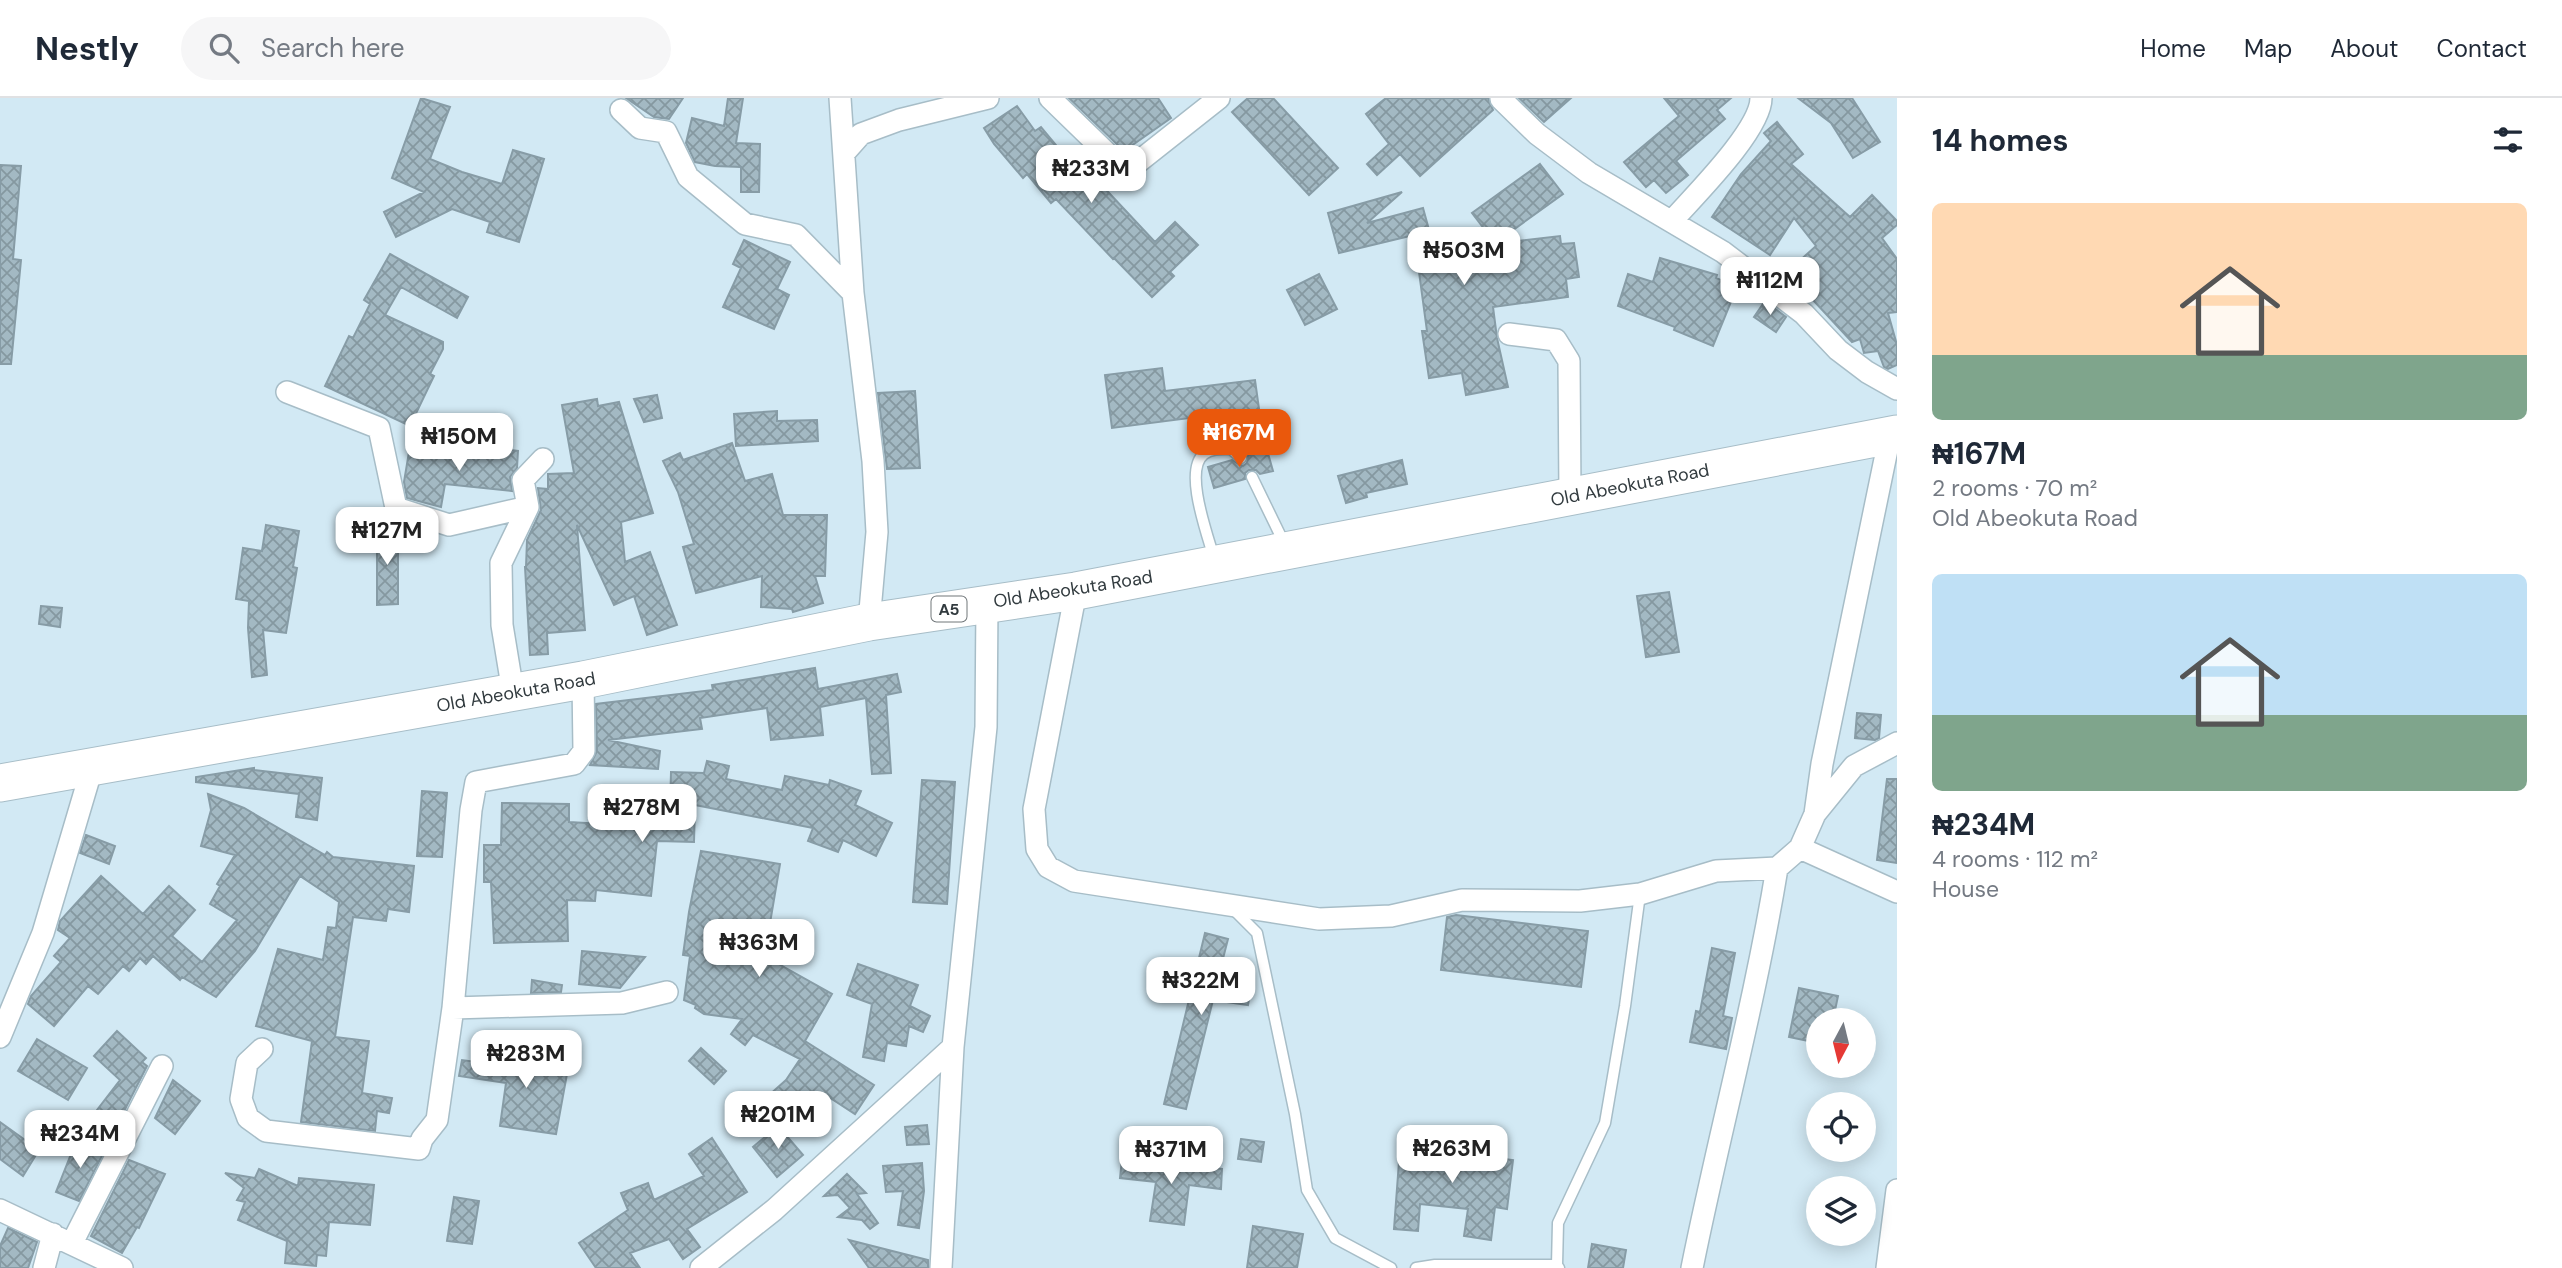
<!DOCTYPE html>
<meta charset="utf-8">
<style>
body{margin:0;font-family:"DM Sans",sans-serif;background:#f6f6f7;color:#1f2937;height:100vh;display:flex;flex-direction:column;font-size:26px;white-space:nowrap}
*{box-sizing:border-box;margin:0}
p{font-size:23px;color:#747a83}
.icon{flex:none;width:38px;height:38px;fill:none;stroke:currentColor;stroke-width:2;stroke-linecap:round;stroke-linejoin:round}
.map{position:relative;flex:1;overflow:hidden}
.panel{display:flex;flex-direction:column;background:#fff;width:665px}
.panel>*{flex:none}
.needle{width:46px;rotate:187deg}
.buttons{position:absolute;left:1806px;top:910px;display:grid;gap:14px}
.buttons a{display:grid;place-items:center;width:70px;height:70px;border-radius:50%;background:#fff;box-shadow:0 4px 18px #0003;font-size:35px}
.price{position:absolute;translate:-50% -60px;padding:0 16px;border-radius:14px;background:#fff;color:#222;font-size:23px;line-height:46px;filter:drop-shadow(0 2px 4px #0008)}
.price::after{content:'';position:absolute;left:50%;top:42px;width:21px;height:16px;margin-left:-10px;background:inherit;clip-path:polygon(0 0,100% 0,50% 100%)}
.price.on{background:#ea580c;color:#fff}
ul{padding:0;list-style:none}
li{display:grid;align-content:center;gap:14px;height:371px;padding:0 35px}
li span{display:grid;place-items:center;height:217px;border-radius:10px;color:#555}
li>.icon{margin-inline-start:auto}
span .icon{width:126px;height:126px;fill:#fffc;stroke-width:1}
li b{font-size:30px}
h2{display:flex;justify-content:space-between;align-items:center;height:84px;padding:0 35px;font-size:30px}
header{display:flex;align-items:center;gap:42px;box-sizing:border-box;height:98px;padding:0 35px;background:#fff;border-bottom:2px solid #e0e1e3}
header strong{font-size:33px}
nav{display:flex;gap:38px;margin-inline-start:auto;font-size:24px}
.search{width:490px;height:63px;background:#f6f6f7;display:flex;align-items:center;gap:18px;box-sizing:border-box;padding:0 24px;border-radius:38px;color:#747a83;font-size:26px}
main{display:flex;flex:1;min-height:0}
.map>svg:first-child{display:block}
</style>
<header>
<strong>Nestly</strong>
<div class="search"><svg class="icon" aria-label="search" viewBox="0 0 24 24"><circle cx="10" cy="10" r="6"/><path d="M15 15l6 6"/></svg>Search here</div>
<nav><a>Home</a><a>Map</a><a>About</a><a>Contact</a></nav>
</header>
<main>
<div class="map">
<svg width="1897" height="1170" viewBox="0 0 1897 1170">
<defs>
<pattern id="building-cross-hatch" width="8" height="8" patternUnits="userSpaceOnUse" patternTransform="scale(1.75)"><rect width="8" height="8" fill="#a3b9c3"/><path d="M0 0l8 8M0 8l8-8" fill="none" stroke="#8598a0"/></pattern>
</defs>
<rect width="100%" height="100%" fill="#d2e9f4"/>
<path fill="url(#building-cross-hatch)" stroke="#879ca6" stroke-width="2" d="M 421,0 L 450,9 L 430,61 L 462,74 L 502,86 L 513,52 L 544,61 L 519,144 L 487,134 L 490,124 L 452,111 L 396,139 L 384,114 L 424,94 L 392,80 Z
M 626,0 L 683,0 L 669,21 L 654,19 Z
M 728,0 L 743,0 L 736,45 L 760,46 L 759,94 L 741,94 L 741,69 L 715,68 L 695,64 L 686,45 L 692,20 L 724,28 Z
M 1069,0 L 1158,0 L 1171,20 L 1124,53 Z
M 1248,0 L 1273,0 L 1338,70 L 1309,97 L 1232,14 Z
M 1386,0 L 1488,0 L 1493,12 L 1420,78 L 1400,56 L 1377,77 L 1367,66 L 1389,46 L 1366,16 Z
M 1519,0 L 1571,0 L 1544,24 Z
M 1664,0 L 1731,0 L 1717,12 L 1725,21 L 1676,63 L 1688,77 L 1666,95 L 1654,82 L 1646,89 L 1624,64 L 1679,18 Z
M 1798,0 L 1852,0 L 1880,44 L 1853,60 L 1831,25 Z
M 1017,8 L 1035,33 L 1041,29 L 1056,47 L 1050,52 L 1083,91 L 1095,80 L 1155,144 L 1175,124 L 1198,147 L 1170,174 L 1174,178 L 1152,199 L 1114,160 L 1113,161 L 1056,101 L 1051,105 L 1027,76 L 1023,80 L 994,46 L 984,30 Z
M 1777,24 L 1803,56 L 1791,66 L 1850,119 L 1872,97 L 1897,123 L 1897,127 L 1882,140 L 1897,161 L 1897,214 L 1888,215 L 1897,247 L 1897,267 L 1888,271 L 1884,269 L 1878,253 L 1864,255 L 1860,241 L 1852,244 L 1787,174 L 1816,148 L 1794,120 L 1770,157 L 1712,119 L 1741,76 L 1771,43 L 1764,35 Z
M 1540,66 L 1563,96 L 1495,145 L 1472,115 Z
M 0,67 L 21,68 L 13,161 L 21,162 L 11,266 L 0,266 Z
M 1402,94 L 1367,125 L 1423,110 L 1431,139 L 1442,138 L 1444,152 L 1560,138 L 1561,146 L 1574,145 L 1579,179 L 1566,181 L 1568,199 L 1493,209 L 1497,240 L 1508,289 L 1466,297 L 1462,275 L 1429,280 L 1422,233 L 1427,233 L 1414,137 L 1339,155 L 1328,115 Z
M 744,142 L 790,164 L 777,191 L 789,197 L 774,231 L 723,209 L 741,170 L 733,166 Z
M 390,156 L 468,199 L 457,220 L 401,189 L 385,217 L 443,244 L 443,251 L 430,276 L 434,278 L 410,328 L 325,288 L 349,238 L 353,240 L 370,206 L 364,202 Z
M 1660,160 L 1717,177 L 1716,180 L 1737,189 L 1713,248 L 1674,232 L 1675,229 L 1618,208 L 1628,176 L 1653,184 Z
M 1319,176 L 1337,211 L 1305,227 L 1287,192 Z
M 1765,203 L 1786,219 L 1776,234 L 1754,219 Z
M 1162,270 L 1165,293 L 1255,282 L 1261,325 L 1199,332 L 1197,319 L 1112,330 L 1105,277 Z
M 915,293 L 920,370 L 887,371 L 878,295 Z
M 657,297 L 662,320 L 644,324 L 634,301 Z
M 597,301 L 598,308 L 619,304 L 653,415 L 621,424 L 625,464 L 650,454 L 677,527 L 647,537 L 634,498 L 614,507 L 577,427 L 585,532 L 547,535 L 548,556 L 530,557 L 525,469 L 526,469 L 527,442 L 541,412 L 538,390 L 548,391 L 548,376 L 574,375 L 562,307 Z
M 777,313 L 777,323 L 817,322 L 818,343 L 736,348 L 734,316 Z
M 732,345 L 745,383 L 772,376 L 783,417 L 827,417 L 825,478 L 815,478 L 823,505 L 793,514 L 792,511 L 761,509 L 762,478 L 696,495 L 683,449 L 694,446 L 678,394 L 663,363 L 680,355 L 683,362 Z
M 466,347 L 518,353 L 517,370 L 510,379 L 512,393 L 445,386 L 441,409 L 407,400 L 404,384 L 409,354 L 464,363 Z
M 1267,352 L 1273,373 L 1260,376 L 1256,372 L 1249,372 L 1245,375 L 1245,381 L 1214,390 L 1208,369 L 1232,362 L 1243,368 L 1247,365 L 1248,358 Z
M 1402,362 L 1407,386 L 1366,395 L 1367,399 L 1346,405 L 1338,378 Z
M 266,427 L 299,433 L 293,469 L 297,470 L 286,535 L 263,532 L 267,577 L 252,579 L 248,530 L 249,503 L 236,501 L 243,450 L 262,453 Z
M 377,432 L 398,432 L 398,506 L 377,507 Z
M 1669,494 L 1679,554 L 1646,559 L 1637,498 Z
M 41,508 L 62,510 L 60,529 L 39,526 Z
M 815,570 L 818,591 L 897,576 L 901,594 L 886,597 L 891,675 L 872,676 L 866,600 L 820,609 L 823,637 L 771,642 L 767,610 L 700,620 L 702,631 L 608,642 L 660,653 L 658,671 L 590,667 L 597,653 L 596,606 L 713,592 L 712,587 Z
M 1857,615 L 1881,617 L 1879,640 L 1875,642 L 1855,640 Z
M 707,663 L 729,668 L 726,681 L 782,692 L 785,678 L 829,687 L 830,682 L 861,693 L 855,707 L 892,725 L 876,758 L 843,742 L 838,754 L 808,743 L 813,730 L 695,707 L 694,744 L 657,743 L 651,798 L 596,792 L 595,803 L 567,802 L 568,843 L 494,845 L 491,784 L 484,784 L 484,747 L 501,747 L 502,705 L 569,706 L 569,724 L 603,726 L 604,707 L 670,711 L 671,674 L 704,675 Z
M 254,670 L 254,672 L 322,680 L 317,722 L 296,719 L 299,696 L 196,684 L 196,679 Z
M 1887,681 L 1897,681 L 1897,765 L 1877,762 Z
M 922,682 L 955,684 L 947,806 L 913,804 Z
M 422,693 L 447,695 L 442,759 L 417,758 Z
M 208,696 L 244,710 L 325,757 L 327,754 L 333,759 L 414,768 L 409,814 L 388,811 L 386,823 L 353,819 L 335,939 L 369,943 L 362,995 L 392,1000 L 389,1015 L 377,1013 L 375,1033 L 301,1024 L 312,943 L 256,928 L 278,851 L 323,862 L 328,829 L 336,830 L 339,804 L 300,778 L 255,853 L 216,899 L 182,879 L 180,882 L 153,858 L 146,866 L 140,860 L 129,873 L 123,868 L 98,896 L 88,888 L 54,928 L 28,906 L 31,898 L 61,864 L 54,858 L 70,840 L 58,832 L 60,823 L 101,778 L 143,816 L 169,788 L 195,812 L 172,838 L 202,864 L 237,822 L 210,806 L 220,788 L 217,786 L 235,757 L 201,748 L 211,712 Z
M 86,737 L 115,748 L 109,766 L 80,755 Z
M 701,753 L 780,766 L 770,825 L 773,825 L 768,860 L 832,896 L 805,943 L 874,987 L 855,1016 L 821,994 L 789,1022 L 768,998 L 786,982 L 800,961 L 753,937 L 745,947 L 731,936 L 742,921 L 704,916 L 695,910 L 696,907 L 684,902 L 690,858 L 683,857 L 689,814 Z
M 1456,817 L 1588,833 L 1581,889 L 1441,872 L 1447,819 Z
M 1205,835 L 1228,841 L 1217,884 L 1251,889 L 1248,907 L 1213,902 L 1186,1011 L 1164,1006 Z
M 1712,850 L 1735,855 L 1723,918 L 1732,920 L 1726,951 L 1690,944 L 1696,913 L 1700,914 Z
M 582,853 L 645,859 L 620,890 L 579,886 Z
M 858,866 L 918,887 L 910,908 L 930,918 L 923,934 L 909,928 L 906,948 L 887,945 L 884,963 L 863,959 L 872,906 L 847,897 Z
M 532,882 L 562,887 L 561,894 L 531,895 Z
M 1799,890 L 1838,898 L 1833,922 L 1818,922 L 1818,945 L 1789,939 Z
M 117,933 L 146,960 L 142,964 L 147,968 L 117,1027 L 97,1012 L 120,982 L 94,958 Z
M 37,941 L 87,970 L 68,1002 L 18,973 Z
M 701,950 L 726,973 L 714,986 L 689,963 Z
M 508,955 L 569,965 L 556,1036 L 500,1028 L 506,985 L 459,978 L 462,962 L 506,968 Z
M 173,982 L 200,1003 L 175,1036 L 155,1020 Z
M 0,1024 L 39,1052 L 23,1078 L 0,1061 Z
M 927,1027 L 929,1046 L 907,1047 L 905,1029 Z
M 778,1028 L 803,1057 L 777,1079 L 753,1049 Z
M 1431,1039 L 1467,1043 L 1466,1056 L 1513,1062 L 1507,1111 L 1495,1109 L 1491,1142 L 1464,1138 L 1468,1111 L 1420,1106 L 1418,1133 L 1394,1131 L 1400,1050 L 1429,1052 Z
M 712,1040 L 747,1094 L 687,1131 L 700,1149 L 683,1161 L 669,1141 L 630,1155 L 640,1170 L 596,1170 L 579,1145 L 628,1112 L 621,1095 L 648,1085 L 654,1102 L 704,1078 L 689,1056 Z
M 77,1041 L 105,1052 L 79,1103 L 56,1094 Z
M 1241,1041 L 1264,1044 L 1261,1064 L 1238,1061 Z
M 1122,1061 L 1222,1071 L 1221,1091 L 1189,1087 L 1184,1127 L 1150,1123 L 1156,1084 L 1120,1080 Z
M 129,1062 L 165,1076 L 139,1130 L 137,1129 L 122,1155 L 91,1138 Z
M 922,1065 L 924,1093 L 919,1130 L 898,1127 L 903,1093 L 886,1094 L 883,1068 Z
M 259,1071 L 298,1088 L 299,1080 L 374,1087 L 370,1127 L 329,1124 L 326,1158 L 317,1157 L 316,1168 L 285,1165 L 287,1143 L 238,1122 L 245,1104 L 237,1102 L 244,1090 L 225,1075 L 255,1080 Z
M 847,1076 L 866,1095 L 857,1096 L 878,1125 L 870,1131 L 862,1122 L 838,1119 L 850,1110 L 838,1097 L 824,1098 Z
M 454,1099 L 479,1103 L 472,1146 L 447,1143 Z
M 1253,1128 L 1303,1136 L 1297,1170 L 1247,1170 Z
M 8,1130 L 37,1144 L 28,1170 L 0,1170 L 0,1148 Z
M 849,1142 L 928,1162 L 928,1170 L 869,1170 Z
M 1592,1146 L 1626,1152 L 1623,1170 L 1588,1170 Z"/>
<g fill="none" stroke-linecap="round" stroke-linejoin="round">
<defs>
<path id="service" d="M 1252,379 L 1286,449
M 1214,460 C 1208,438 1183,372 1204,356 C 1212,350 1222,351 1231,351 L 1241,360
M 1233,811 L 1257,835 L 1295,1016 L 1307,1092 L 1335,1140 L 1391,1170
M 1416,1170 L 1435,1167 L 1557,1167
M 1559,1170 L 1557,1167 L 1558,1125 L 1605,1025 L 1625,908 L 1640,796"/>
<path id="minor" d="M 840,0 L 853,195 L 873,363 L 877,434 L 869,524
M 1050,0 L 1119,67 L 1133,68 L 1219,0
M 1501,1 L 1537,36 L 1589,75 L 1723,154 L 1804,216 L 1838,252 L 1867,274 L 1897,291
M 621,12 L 640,30 L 666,34 L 688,79 L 745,126 L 796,137 L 853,195
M 845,54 L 861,36 L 899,22 L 988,0
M 1672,123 C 1694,98 1761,32 1761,0
M 1509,236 L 1556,242 L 1569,263 L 1570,398
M 287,294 L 379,330 L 396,410 L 449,427 L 528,409
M 1076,493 L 1034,711 L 1037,751 L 1048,769 L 1074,783 L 1319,821 L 1391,818 L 1462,802 L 1580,803 L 1640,796 L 1716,773 L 1777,770 L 1800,750 L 1815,716 L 1854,668 L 1897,645
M 513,594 L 502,527 L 501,465 L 528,409 L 523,382 L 543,361
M 1815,716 L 1822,666 L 1890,337
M 1800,750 L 1897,794
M 453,910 L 622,905 L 667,894
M 0,939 L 43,835 L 92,670
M 262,951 L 247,965 L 241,1001 L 248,1020 L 266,1033 L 419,1051 L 422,1041 L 437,1022 L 453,910 L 471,712 L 476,684 L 574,666 L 584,653 L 583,582
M 0,1112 L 122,1170
M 72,1145 L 162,968
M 44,1170 L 53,1136
M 701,1170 L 774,1112 L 953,949
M 941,1170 L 953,949 L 986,629 L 987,505
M 1692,1170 C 1719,1036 1755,905 1777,770
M 1887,1170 L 1897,1092"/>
<path id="trunk" d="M 0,685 L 583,582 L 869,524 L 1076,493 L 1897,336"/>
</defs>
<use href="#service" stroke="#a7bdc7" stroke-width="13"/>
<use href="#minor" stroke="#a7bdc7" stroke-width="24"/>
<use href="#trunk" stroke="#a7bdc7" stroke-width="39"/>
<use href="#service" stroke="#fff" stroke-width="10"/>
<use href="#minor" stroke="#fff" stroke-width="21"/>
<use href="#trunk" stroke="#fff" stroke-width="37"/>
</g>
<g text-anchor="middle" stroke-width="6" stroke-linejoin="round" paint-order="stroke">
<rect fill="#fff" stroke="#707679" stroke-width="2" x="931.5" y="498.5" width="35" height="25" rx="5"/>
<g font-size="16" font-weight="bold" fill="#323b3f">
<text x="949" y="517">A5</text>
</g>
<g font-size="18" fill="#323b3f" stroke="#fff">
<text transform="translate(1630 387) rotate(-11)" y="6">Old Abeokuta Road</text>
<text transform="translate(1073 491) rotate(-9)" y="6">Old Abeokuta Road</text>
<text transform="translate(516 594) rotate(-10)" y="6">Old Abeokuta Road</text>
</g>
</g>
</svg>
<div class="buttons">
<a><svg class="needle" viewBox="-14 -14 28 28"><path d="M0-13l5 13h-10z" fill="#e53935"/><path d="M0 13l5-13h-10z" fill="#747a83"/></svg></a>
<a><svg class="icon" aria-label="locate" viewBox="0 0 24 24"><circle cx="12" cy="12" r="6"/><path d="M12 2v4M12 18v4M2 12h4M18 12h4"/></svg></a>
<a><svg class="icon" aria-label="layers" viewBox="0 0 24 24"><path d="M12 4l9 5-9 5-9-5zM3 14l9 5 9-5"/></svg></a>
</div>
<b class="price" style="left:1091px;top:107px">₦233M</b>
<b class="price" style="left:1464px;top:189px">₦503M</b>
<b class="price" style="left:1770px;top:219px">₦112M</b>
<b class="price on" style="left:1239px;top:371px">₦167M</b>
<b class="price" style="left:459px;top:375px">₦150M</b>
<b class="price" style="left:387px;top:469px">₦127M</b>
<b class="price" style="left:642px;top:746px">₦278M</b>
<b class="price" style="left:759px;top:881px">₦363M</b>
<b class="price" style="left:1201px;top:919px">₦322M</b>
<b class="price" style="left:526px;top:992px">₦283M</b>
<b class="price" style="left:778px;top:1053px">₦201M</b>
<b class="price" style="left:80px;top:1072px">₦234M</b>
<b class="price" style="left:1452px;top:1087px">₦263M</b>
<b class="price" style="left:1171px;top:1088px">₦371M</b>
</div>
<section class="panel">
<h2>14 homes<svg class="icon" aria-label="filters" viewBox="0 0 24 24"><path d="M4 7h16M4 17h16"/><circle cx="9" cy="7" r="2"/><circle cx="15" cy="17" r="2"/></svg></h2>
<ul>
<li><span style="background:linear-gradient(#ffd9b3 70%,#7fa58c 0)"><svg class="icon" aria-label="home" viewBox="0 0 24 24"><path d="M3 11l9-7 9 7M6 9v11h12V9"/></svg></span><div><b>₦167M</b><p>2 rooms · 70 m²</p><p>Old Abeokuta Road</p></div></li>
<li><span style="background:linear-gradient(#bfe0f5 65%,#7fa58c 0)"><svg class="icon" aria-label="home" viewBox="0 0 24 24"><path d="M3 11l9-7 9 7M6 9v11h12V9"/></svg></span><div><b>₦234M</b><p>4 rooms · 112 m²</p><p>House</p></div></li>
</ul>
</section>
</main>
